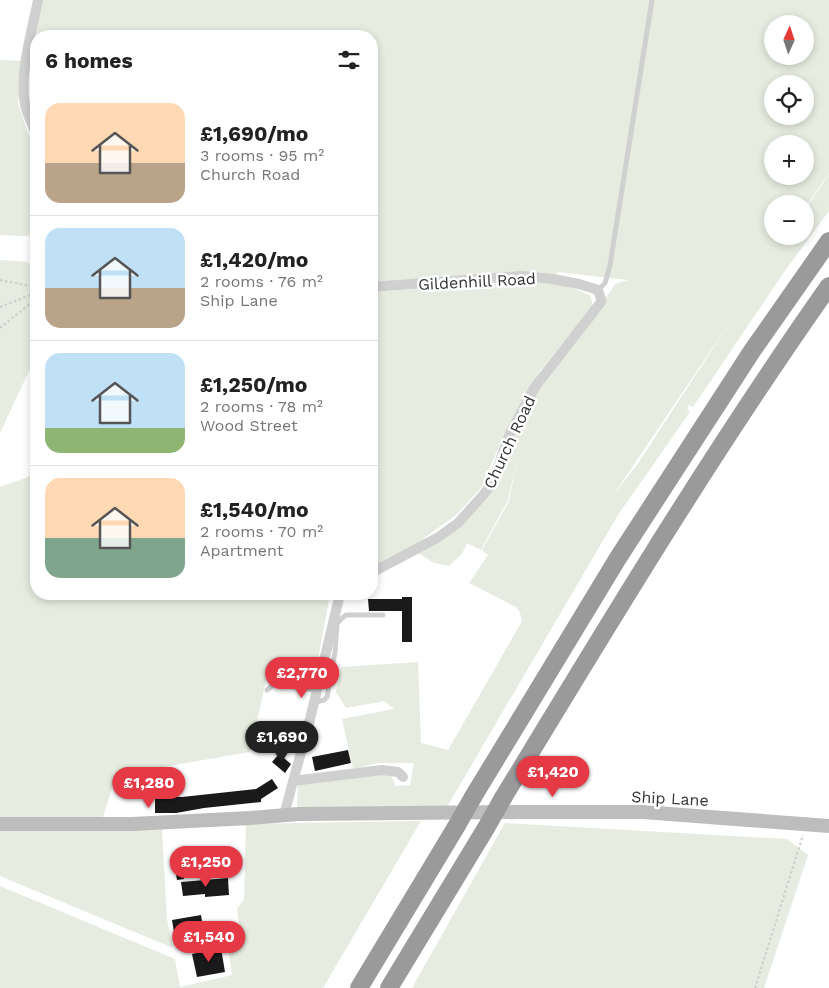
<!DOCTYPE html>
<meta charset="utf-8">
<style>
body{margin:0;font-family:"Work Sans",sans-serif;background:#f2f2f2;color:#222;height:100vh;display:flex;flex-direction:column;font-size:19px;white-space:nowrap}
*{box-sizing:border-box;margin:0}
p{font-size:16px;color:#767676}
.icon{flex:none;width:28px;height:28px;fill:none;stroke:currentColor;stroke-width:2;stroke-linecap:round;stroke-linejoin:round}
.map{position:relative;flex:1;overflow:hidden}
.panel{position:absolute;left:30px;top:30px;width:348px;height:570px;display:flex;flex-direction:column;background:#fff;border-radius:20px;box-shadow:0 2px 8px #0003}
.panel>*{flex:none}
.needle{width:32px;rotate:3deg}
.controls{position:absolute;left:764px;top:15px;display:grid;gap:10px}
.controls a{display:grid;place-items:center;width:50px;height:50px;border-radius:50%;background:#fff;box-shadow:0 2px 8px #0003;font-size:25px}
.price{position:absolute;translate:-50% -42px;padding:0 11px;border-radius:18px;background:#e63946;color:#fff;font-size:16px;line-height:32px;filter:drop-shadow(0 1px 2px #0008)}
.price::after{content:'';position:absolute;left:50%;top:30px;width:15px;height:11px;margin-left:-8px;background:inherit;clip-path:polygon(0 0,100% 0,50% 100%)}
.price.selected{background:#222;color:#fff}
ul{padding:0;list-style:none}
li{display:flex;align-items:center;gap:15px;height:125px;padding:0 15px}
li+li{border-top:1px solid #e0e0e0}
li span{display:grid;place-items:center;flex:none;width:140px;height:100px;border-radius:15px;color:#555}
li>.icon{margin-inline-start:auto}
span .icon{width:60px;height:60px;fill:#fffc;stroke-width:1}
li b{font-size:21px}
h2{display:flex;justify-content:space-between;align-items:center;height:60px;padding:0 15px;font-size:21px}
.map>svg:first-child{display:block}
</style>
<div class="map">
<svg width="829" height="988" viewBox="0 0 829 988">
<rect width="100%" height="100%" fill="#fff"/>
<path fill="#e6ecdf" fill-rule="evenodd" d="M 42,0 L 829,0 L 829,173 L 805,208 L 805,204 L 772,204 L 772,236 L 805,236 L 805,210 L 829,174 L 829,211 L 782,275 L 693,407 L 689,405 L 687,410 L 690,412 L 618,515 L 444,812 L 305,809 L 297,806 L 298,783 L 389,774 L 394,781 L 395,786 L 410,785 L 414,763 L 378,763 L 353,769 L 342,719 L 394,709 L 384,701 L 346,708 L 336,692 L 341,667 L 418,662 L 421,743 L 448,750 L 522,621 L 520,613 L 516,607 L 469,583 L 488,555 L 482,550 L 509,501 L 517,459 L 508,500 L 481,550 L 467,543 L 462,554 L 449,566 L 434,563 L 415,551 L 438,539 L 485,495 L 535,387 L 610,292 L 615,284 L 628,280 L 558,272 L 554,278 L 371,286 L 371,36 L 36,36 L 36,118 C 26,79 35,39 42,0 ZM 772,24 L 805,24 L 805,56 L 772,56 ZM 772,84 L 805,84 L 805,116 L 772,116 ZM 772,144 L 805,144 L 805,176 L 772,176 ZM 734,316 L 637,465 L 614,494 Z
M 0,60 L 21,61 L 18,104 L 36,155 L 36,234 L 26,236 L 0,235 Z
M 0,260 L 28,262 L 36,273 L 36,356 L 0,433 Z
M 523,282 L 563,284 L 590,295 L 593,306 L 541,370 L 508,426 L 481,488 L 456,515 L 416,544 L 371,567 L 371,292 Z
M 36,474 L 36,594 L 330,594 L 313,687 L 266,681 L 250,752 L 116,775 L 102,820 L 0,819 L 0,487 Z
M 421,821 L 323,988 L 0,988 L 0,886 L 175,959 L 180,987 L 232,975 L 227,940 L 241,937 L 237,909 L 244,899 L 246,824 Z
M 505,823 L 787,839 L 808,855 L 764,988 L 412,988 Z
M 162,829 L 167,919 L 173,948 L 0,876 L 0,831 Z"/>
<path fill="#1a1a1a" d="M 402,597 L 412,597 L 412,642 L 402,642 L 402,611 L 369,611 L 368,599 L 402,599 Z
M 348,750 L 351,763 L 315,771 L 312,757 Z
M 279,754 L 291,764 L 285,773 L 272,762 Z
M 152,770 L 162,771 L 161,781 L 152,780 Z
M 272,779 L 278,788 L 261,799 L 261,802 L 204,808 L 176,813 L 155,813 L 155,796 L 182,797 L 256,789 Z
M 182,861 L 184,879 L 177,880 L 174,862 Z
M 228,878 L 229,895 L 205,897 L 205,894 L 183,896 L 181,882 Z
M 201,915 L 203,927 L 174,932 L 172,920 Z
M 221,948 L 225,972 L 197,977 L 192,954 Z"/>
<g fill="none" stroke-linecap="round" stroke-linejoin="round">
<path stroke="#cdcdcd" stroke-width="2" stroke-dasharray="2.5 2.5" stroke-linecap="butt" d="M 0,280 L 36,287
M 0,307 L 36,293
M 0,328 L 36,299
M 755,988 L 803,835"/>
<path stroke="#d0d0d0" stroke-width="5" d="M 598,290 L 605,283 L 610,265 L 652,0
M 267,690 L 274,684 L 317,690
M 315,702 L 324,700 L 327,697 L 335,652 L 337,624 L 341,619 L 346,615 L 383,615
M 284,745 L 302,749"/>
<path stroke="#d0d0d0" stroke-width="10" d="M 36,134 C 33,125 27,115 25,105 C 19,73 32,31 38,0
M 371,287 L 522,276 L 553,279 L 579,284 L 598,290 L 601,299 L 601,302 L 535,387 L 510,433 L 492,483 L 484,494 L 458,523 L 437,538 L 371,573
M 293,781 L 382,770 L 398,772 L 403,777
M 284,815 L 310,719 L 340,594"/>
<path stroke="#bdbdbd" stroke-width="14" d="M 0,824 L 132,824 L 250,818 L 298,814 L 522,812 L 643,812 L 829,826"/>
<path stroke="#9a9a9a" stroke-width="18" d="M 473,797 L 618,558 L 752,351 L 829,241
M 503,798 C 608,625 712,452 829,286
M 359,988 L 456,827
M 389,988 L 486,828"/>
<path stroke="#9a9a9a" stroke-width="18" d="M 456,827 L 473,797
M 486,828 L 503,798"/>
</g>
<g text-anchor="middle" stroke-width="5" stroke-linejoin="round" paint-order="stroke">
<g font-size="16" fill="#333" stroke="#fff">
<text transform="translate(477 281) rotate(-3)" y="6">Gildenhill Road</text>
<text transform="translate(509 442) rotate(-65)" y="6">Church Road</text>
<text transform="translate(670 798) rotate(3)" y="6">Ship Lane</text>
</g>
</g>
</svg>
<div class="controls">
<a><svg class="needle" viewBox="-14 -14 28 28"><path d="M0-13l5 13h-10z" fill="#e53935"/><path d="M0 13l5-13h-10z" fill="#767676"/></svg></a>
<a><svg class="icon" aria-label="locate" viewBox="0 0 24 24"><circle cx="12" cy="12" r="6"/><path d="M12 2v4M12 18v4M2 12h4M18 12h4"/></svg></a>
<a>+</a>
<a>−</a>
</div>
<b class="price" style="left:302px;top:699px">£2,770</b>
<b class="price selected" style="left:282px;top:763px">£1,690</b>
<b class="price" style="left:553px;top:798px">£1,420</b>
<b class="price" style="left:149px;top:809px">£1,280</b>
<b class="price" style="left:206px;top:888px">£1,250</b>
<b class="price" style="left:209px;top:963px">£1,540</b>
<section class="panel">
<h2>6 homes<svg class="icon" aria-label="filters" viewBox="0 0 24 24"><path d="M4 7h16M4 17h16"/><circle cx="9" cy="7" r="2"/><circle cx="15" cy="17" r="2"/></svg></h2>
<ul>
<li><span style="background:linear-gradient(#ffd9b3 60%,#b9a48a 0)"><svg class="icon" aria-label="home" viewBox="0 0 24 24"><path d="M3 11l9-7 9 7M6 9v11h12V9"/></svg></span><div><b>£1,690/mo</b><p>3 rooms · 95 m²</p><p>Church Road</p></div></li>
<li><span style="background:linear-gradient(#bfe0f5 60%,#b9a48a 0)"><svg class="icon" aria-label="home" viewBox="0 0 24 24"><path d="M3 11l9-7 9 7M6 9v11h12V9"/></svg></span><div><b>£1,420/mo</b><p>2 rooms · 76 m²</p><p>Ship Lane</p></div></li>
<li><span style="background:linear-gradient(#bfe0f5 75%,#8fb573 0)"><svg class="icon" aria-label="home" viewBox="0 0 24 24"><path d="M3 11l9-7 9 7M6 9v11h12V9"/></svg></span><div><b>£1,250/mo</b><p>2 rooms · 78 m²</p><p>Wood Street</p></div></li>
<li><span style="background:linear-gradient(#ffd9b3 60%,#7fa58c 0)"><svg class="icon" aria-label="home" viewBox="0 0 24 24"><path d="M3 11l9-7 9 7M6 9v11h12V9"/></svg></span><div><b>£1,540/mo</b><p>2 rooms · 70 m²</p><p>Apartment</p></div></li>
</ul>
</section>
</div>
